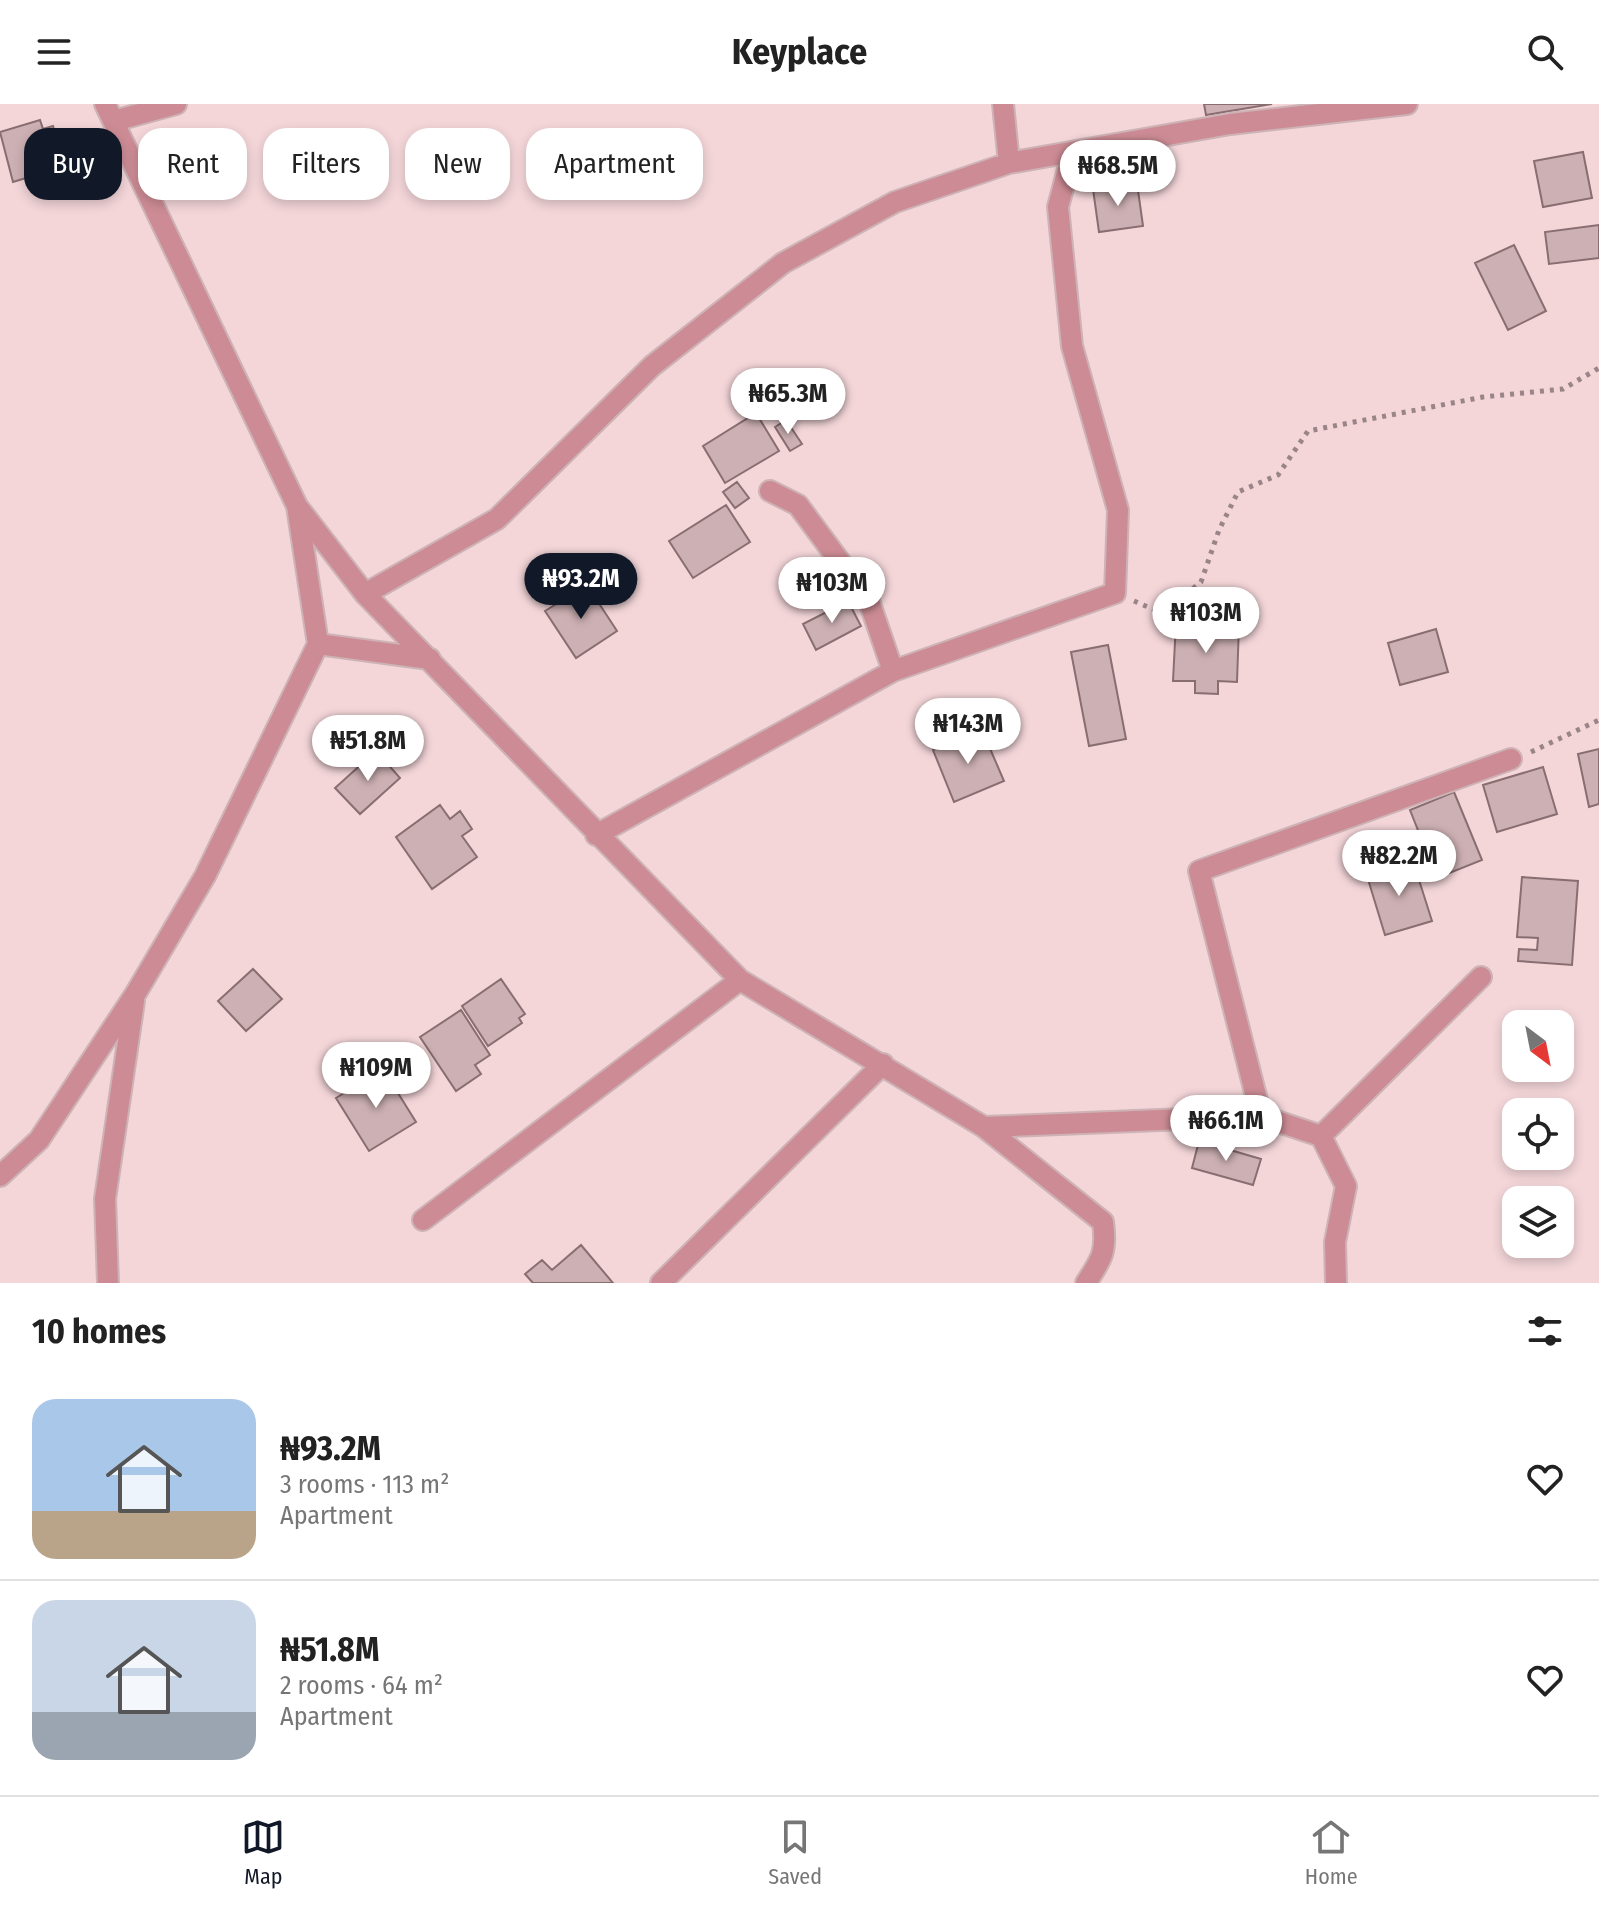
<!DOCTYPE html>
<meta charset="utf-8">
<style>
body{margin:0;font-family:"Fira Sans Condensed",sans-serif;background:#f2f2f2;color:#222;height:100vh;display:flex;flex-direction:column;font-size:30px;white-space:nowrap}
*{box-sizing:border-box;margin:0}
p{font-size:26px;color:#767676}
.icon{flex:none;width:44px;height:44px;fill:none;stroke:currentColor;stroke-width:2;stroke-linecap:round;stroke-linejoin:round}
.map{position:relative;height:1179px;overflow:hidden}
.side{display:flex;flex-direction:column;background:#fff;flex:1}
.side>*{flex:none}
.banner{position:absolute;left:24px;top:24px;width:800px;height:72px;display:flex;gap:16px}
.needle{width:52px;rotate:148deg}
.tools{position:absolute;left:1502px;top:906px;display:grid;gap:16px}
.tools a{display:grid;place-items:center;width:72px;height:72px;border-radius:16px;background:#fff;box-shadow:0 4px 12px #0003;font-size:40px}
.price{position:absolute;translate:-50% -68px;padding:0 18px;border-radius:28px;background:#fff;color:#222;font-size:26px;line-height:52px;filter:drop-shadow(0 2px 4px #0008)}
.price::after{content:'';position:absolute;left:50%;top:48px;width:24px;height:18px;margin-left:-12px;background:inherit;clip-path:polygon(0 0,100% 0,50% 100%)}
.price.selected{background:#111827;color:#fff}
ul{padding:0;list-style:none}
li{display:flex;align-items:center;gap:24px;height:200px;padding:0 32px}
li+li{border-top:2px solid #e0e0e0}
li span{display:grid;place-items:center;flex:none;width:224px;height:160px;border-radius:24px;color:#555}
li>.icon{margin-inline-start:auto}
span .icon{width:96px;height:96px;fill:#fffc;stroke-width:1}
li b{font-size:34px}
h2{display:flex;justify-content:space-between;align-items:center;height:96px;padding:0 32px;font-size:34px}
.chip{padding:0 28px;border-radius:24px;background:#fff;box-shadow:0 4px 12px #0003;font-size:28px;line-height:72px}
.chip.selected{background:#111827;color:#fff}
header{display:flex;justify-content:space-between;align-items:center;height:104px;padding:0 32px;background:#fff;font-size:36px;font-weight:700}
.dock{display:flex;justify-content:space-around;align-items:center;height:112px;border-top:2px solid #e0e0e0;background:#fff;font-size:22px;color:#767676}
.dock a{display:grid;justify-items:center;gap:4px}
.dock .selected{color:#111827}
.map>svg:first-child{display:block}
</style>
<header><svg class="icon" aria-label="menu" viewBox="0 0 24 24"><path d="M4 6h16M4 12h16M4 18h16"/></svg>Keyplace<svg class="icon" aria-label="search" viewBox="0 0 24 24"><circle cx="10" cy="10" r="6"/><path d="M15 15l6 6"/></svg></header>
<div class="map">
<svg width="1599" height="1179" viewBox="0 0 1599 1179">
<rect width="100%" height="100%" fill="#f4d6d9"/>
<path fill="#cdb0b3" stroke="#886e71" stroke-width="2" d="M 1204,0 L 1272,0 L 1206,11 Z
M 40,16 L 43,25 L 53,22 L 61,48 L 48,52 L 52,66 L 13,78 L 0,28 Z
M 1583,48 L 1592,94 L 1543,103 L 1534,57 Z
M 1137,79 L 1143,122 L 1099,128 L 1093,85 Z
M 1599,121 L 1599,154 L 1549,160 L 1545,128 Z
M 1514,141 L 1546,207 L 1508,226 L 1475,159 Z
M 756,309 L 779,347 L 725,379 L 703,342 Z
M 786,316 L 802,340 L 790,347 L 775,323 Z
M 737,378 L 749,394 L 735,404 L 723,388 Z
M 726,401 L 750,438 L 693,474 L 669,437 Z
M 587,481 L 617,527 L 576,554 L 545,507 Z
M 848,497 L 861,522 L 816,546 L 803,520 Z
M 1176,518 L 1239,521 L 1237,578 L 1218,577 L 1218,590 L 1195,589 L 1195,577 L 1173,577 Z
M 1436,525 L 1448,568 L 1400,581 L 1388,539 Z
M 1108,541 L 1126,635 L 1089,642 L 1071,548 Z
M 982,626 L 1004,677 L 954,698 L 933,646 Z
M 1599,645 L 1599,700 L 1589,703 L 1578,650 Z
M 376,647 L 400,674 L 360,710 L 335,684 Z
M 1543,663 L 1557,710 L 1497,728 L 1483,681 Z
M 1454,688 L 1482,756 L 1437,774 L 1410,706 Z
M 440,701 L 450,715 L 460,707 L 472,725 L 462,732 L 477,753 L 432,785 L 396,733 Z
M 1413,757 L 1432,817 L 1385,831 L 1367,772 Z
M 1522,773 L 1578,777 L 1572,861 L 1518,857 L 1519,845 L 1537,846 L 1538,834 L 1517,833 Z
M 253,865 L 282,895 L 246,927 L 218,897 Z
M 501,875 L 525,910 L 519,914 L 522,919 L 488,942 L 462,902 Z
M 461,906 L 490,951 L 475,961 L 481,970 L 456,987 L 420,933 Z
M 383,965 L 416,1018 L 369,1047 L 336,994 Z
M 1199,1037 L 1261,1055 L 1253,1081 L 1192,1064 Z
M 581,1141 L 613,1179 L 533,1179 L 525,1170 L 542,1156 L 552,1166 Z"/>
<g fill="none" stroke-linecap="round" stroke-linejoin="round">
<defs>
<path id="minor" d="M 1003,0 L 1009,59
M 114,17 L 176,0
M 770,387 L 798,401 L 869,497 L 893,567
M 297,402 L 365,490 L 740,876 L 984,1023 L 1261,1012 L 1321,1032 L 1346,1082 L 1335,1138 L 1336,1179
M 365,490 L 497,415 L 652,262 L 783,159 L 895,98 L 1009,59 L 1230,20 L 1407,0
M 318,540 L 430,555
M 596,731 L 893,567 L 1115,489 L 1118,406 L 1072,242 L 1058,103 L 1072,50
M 1261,1012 L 1199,767 L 1511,655
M 984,1023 L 1103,1118 C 1107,1147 1102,1155 1086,1179
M 1321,1032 L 1481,873
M 0,1072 L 39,1036 L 136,889 L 205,772 L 318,540 L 297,402 L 105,0
M 423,1116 L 740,876
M 108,1179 L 105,1095 L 134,897
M 661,1179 L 883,960"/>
</defs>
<use href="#minor" stroke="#cdb3b6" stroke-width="24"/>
<path stroke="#998487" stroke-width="5" stroke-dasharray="4 6" stroke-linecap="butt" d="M 1134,497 L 1162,509 L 1201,478 L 1219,426 L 1238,388 L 1278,371 L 1308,327 L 1483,293 L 1563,285 L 1599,264
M 1531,648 L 1599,616"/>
<use href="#minor" stroke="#cd8c95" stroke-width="20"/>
</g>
</svg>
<div class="tools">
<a><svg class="needle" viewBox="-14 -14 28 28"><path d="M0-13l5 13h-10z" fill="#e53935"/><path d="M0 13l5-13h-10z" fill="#767676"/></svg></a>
<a><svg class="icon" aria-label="locate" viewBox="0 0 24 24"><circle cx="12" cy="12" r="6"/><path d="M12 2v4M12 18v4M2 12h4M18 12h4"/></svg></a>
<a><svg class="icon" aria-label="layers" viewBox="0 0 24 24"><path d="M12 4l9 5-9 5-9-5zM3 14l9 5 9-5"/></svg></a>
</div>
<b class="price" style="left:1118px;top:104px">₦68.5M</b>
<b class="price" style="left:788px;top:332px">₦65.3M</b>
<b class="price selected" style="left:581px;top:517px">₦93.2M</b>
<b class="price" style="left:832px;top:521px">₦103M</b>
<b class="price" style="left:1206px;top:551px">₦103M</b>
<b class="price" style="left:968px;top:662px">₦143M</b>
<b class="price" style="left:368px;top:679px">₦51.8M</b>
<b class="price" style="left:1399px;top:794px">₦82.2M</b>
<b class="price" style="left:376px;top:1006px">₦109M</b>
<b class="price" style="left:1226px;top:1059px">₦66.1M</b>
<div class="banner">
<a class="chip selected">Buy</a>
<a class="chip">Rent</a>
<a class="chip">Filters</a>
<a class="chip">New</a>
<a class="chip">Apartment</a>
</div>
</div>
<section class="side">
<h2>10 homes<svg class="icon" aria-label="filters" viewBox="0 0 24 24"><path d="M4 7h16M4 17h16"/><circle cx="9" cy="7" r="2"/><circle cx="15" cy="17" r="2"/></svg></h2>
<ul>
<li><span style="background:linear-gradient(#a9c7e8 70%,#b9a48a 0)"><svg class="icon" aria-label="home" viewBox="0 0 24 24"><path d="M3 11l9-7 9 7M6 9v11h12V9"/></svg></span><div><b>₦93.2M</b><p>3 rooms · 113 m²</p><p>Apartment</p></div><svg class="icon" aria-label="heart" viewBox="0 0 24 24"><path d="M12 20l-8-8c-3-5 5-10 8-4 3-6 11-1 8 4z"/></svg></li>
<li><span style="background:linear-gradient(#c9d6e8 70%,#9aa5b1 0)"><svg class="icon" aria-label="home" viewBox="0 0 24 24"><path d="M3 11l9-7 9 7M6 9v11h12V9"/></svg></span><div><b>₦51.8M</b><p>2 rooms · 64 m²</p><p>Apartment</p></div><svg class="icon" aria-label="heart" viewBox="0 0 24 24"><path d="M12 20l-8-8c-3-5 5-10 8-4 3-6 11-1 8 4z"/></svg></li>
</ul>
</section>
<nav class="dock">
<a class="selected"><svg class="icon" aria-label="map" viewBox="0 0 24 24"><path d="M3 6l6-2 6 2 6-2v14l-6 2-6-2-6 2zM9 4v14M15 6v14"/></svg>Map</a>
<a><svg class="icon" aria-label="saved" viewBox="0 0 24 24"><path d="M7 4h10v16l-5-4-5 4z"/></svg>Saved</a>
<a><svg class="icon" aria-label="home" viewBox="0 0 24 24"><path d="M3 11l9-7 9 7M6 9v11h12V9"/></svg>Home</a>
</nav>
